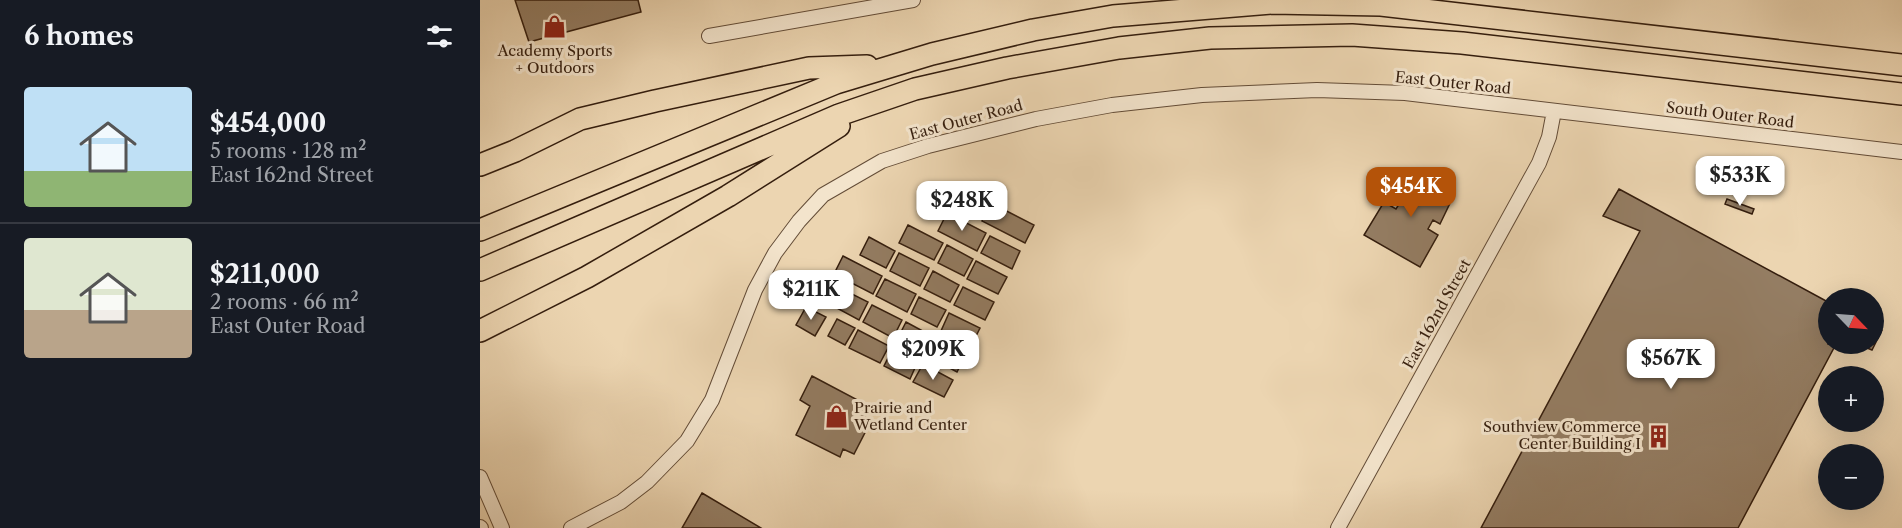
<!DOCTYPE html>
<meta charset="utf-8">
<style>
body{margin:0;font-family:"Libre Caslon Text",serif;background:#242831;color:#f1f3f6;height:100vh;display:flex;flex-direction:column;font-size:22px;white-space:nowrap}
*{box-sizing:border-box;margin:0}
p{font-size:20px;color:#9ea1a6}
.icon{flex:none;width:33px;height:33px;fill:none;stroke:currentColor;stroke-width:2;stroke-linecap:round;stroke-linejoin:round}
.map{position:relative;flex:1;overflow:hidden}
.drawer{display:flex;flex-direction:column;background:#171b24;width:480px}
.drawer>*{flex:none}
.needle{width:39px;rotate:115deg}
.fabs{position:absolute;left:1338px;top:288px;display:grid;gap:12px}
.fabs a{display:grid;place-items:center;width:66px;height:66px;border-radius:50%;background:#171b24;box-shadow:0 6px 24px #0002;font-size:30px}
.price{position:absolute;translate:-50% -51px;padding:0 14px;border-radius:12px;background:#fff;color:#222;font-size:20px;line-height:39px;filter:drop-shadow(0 2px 3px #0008)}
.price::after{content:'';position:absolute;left:50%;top:36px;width:18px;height:14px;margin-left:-9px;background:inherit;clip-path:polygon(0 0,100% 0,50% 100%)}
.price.current{background:#b45309;color:#fff}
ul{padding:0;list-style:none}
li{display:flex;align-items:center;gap:18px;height:150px;padding:0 24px}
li+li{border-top:2px solid #363941}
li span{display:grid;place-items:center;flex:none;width:168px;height:120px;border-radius:6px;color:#555}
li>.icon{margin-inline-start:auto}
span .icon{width:72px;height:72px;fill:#fffc;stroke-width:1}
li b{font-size:26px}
h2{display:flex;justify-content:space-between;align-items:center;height:72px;padding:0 24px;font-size:26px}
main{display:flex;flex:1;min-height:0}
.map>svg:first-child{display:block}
</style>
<main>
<section class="drawer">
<h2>6 homes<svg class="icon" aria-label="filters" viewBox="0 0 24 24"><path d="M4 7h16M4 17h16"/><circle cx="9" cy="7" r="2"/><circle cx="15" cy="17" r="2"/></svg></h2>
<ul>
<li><span style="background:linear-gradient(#bfe0f5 70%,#8fb573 0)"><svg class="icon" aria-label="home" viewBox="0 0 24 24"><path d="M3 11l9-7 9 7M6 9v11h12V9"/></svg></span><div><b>$454,000</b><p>5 rooms · 128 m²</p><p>East 162nd Street</p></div></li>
<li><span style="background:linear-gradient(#dfe7d0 60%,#b9a48a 0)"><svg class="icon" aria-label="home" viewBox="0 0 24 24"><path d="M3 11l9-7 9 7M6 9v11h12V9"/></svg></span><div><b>$211,000</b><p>2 rooms · 66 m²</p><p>East Outer Road</p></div></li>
</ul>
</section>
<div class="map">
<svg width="1422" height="528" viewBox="0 0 1422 528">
<rect width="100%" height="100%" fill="#ecd5b1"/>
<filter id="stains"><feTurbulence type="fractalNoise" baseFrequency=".00333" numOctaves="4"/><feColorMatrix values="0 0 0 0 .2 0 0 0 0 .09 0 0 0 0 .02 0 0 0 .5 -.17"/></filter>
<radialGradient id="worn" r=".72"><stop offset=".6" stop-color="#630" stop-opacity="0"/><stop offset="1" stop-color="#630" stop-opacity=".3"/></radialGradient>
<path fill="#947d63" stroke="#351e0e" stroke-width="1.5" d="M 35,0 L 158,0 L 161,12 L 49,42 Z
M 924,171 L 944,182 L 950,172 L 962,179 L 956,190 L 972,199 L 960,224 L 953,220 L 948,229 L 958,235 L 940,267 L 884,235 L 904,202 L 916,209 L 921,201 L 915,197 L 920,187 L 916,185 Z
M 1139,189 L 1348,302 L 1348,344 L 1356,344 L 1258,528 L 1001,528 L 1160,231 L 1123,216 Z
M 1247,199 L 1274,209 L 1272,214 L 1245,204 Z
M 511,203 L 554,225 L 545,243 L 502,221 Z
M 467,213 L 506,233 L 497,251 L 458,231 Z
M 428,225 L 463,243 L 454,260 L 419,243 Z
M 510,236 L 540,251 L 532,269 L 501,253 Z
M 389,237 L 415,251 L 406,268 L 380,255 Z
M 467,245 L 493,259 L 484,276 L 458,263 Z
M 419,253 L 449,268 L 440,286 L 410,271 Z
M 363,256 L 402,276 L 393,294 L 354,274 Z
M 496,261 L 527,277 L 518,294 L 487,279 Z
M 453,271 L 479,285 L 470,302 L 444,289 Z
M 336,275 L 358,286 L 349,304 L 327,293 Z
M 405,279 L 436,294 L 427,312 L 396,296 Z
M 483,287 L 514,302 L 505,320 L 474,305 Z
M 362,289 L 388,302 L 379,320 L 353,306 Z
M 439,297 L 466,310 L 457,327 L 431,314 Z
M 392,305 L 422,320 L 413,338 L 383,322 Z
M 326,307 L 346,317 L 335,336 L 316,325 Z
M 469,313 L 500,328 L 491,346 L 461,331 Z
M 357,319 L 375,328 L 365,345 L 348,336 Z
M 426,322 L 452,336 L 443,353 L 417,340 Z
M 1394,326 L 1402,330 L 1392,350 L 1377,344 L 1394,344 Z
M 378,330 L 409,346 L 400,363 L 369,348 Z
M 456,338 L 486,354 L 477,372 L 447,356 Z
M 413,348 L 438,361 L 430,379 L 404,366 Z
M 443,364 L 473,380 L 464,397 L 433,382 Z
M 332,376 L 387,405 L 382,414 L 392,419 L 374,454 L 363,449 L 360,457 L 316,435 L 330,406 L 320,400 Z
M 222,493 L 281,528 L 202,528 Z"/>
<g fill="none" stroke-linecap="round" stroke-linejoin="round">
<defs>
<path id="minor" d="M 229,36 L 433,0
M 0,477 L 22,528
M 0,527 L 1,528
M 91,528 L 141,502 L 167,482 L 207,441 L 232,400 L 275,290 L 295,253 L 319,221 L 343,195 L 402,161 L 448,146 L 556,119 L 632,105 L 722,95 L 837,90 L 925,93 L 1422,152
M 858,528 L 1059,163 L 1069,137 L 1074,111"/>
<path id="highway" d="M 0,165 L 35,151 L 100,119 L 175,101 L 329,68 L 387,66
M 0,230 L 356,83 L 452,54 L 553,30 L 633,16 L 792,3 L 901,5 L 1422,65
M 0,270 L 359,115 L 435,89 L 527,68 L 639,48 L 730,38 L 872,35 L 982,43 L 1422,94
M 0,331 L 107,277 L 248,196 L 359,126"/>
</defs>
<use href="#minor" stroke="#634c37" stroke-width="16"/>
<use href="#highway" stroke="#351e0e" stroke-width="24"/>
<use href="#minor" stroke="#f3e4cc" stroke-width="14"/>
<use href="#highway" stroke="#ecd5b1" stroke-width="21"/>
</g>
<defs>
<symbol id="shop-bare" viewBox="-9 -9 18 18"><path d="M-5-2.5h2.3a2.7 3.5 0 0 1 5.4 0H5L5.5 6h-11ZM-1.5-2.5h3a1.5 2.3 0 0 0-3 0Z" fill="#8f2418" stroke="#f3e4cc" stroke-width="2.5" paint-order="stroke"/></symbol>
<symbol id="building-bare" viewBox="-9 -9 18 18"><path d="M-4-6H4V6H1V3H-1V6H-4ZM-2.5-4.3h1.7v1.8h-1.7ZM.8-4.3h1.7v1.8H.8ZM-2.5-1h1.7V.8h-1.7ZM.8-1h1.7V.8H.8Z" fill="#8f2418" stroke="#f3e4cc" stroke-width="2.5" paint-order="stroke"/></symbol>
</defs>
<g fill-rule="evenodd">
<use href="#shop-bare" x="58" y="10" width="33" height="33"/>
<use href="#shop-bare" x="340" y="400" width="33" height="33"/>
<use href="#building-bare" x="1162" y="420" width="33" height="33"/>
</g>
<g text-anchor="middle" stroke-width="6" stroke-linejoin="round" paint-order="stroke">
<g font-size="15" fill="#351e0e" stroke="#f3e4cc">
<text x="75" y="56">Academy Sports<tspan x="75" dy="17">+ Outdoors</tspan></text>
<text x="374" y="413" text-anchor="start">Prairie and<tspan x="374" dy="17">Wetland Center</tspan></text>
<text x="1161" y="432" text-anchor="end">Southview Commerce<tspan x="1161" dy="17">Center Building I</tspan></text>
</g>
<g font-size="15" fill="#351e0e" stroke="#f3e4cc">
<text transform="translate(973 83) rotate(6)" y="5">East Outer Road</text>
<text transform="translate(1250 115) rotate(7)" y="5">South Outer Road</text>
<text transform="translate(486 120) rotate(-15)" y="5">East Outer Road</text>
<text transform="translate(957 314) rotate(-61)" y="5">East 162nd Street</text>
</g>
</g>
<rect width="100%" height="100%" filter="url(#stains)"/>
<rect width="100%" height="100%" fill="url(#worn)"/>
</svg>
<div class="fabs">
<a><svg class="needle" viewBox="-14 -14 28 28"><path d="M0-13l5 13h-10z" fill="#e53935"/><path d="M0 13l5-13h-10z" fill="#9ea1a6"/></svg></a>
<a>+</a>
<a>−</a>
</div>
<b class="price" style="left:1260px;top:207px">$533K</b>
<b class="price current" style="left:931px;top:218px">$454K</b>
<b class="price" style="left:482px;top:232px">$248K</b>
<b class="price" style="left:331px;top:321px">$211K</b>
<b class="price" style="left:453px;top:381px">$209K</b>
<b class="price" style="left:1191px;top:390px">$567K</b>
</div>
</main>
